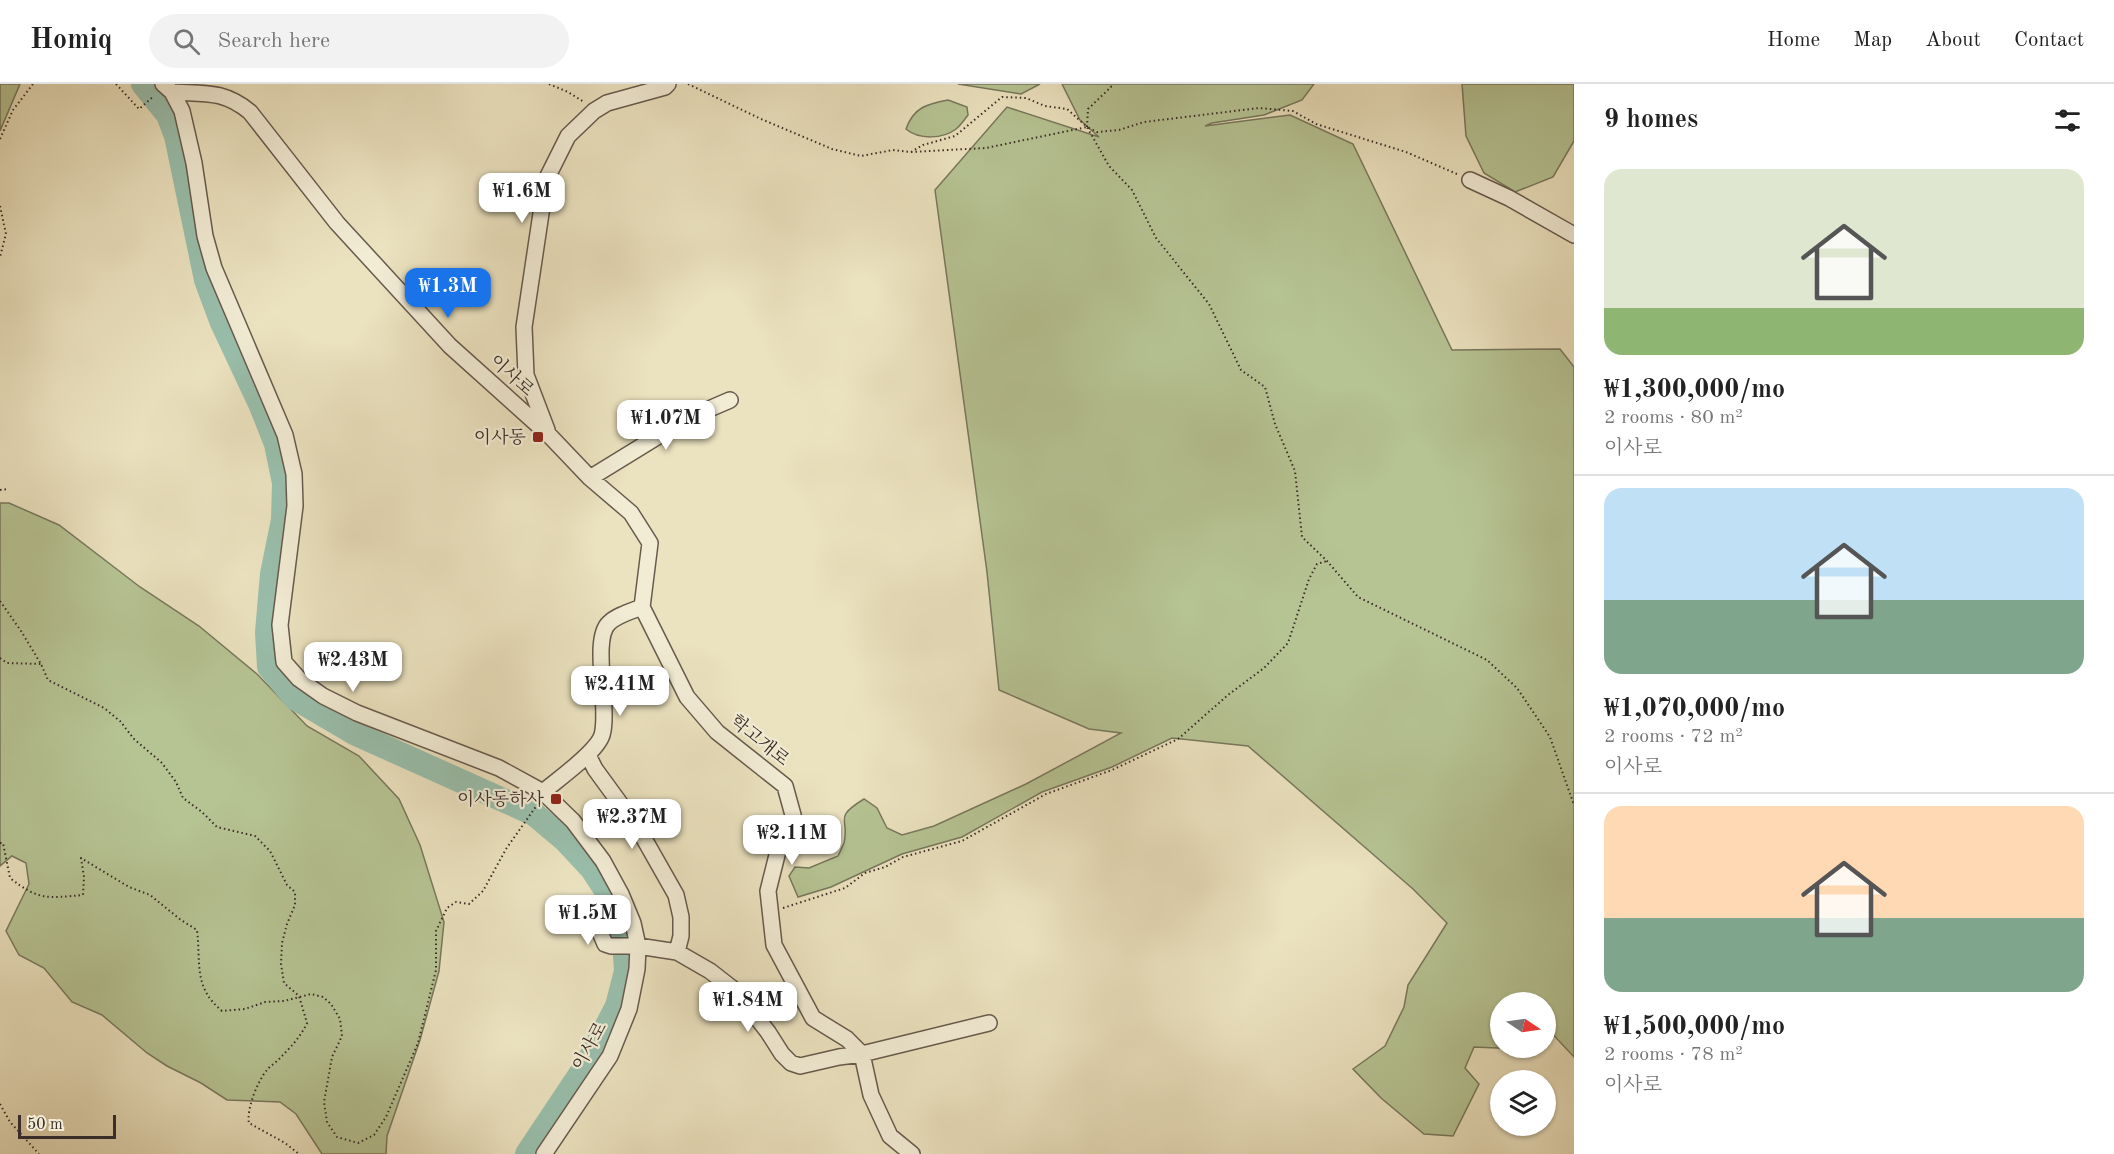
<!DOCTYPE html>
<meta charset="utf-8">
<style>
body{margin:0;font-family:"Old Standard TT","Noto Serif KR",serif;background:#f2f2f2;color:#222;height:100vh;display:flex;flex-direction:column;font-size:22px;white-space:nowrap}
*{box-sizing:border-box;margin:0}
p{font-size:20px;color:#767676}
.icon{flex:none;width:33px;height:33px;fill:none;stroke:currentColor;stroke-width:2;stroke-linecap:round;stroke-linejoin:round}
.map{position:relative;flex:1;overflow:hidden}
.sheet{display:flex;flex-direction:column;background:#fff;width:540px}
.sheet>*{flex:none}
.needle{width:39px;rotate:103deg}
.controls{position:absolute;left:1490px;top:908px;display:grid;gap:12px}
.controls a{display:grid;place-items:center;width:66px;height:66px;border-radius:50%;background:#fff;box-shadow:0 2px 4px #0004;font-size:30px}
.scale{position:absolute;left:18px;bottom:15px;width:98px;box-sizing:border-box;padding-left:6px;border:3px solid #3b2d27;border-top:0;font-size:16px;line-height:21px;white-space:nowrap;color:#3b2d27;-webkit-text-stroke:4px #f2ecd5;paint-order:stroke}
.price{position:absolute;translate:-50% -51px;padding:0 14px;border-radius:12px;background:#fff;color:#222;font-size:20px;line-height:39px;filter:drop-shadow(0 2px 3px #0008)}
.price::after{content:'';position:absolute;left:50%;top:36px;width:18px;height:14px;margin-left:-9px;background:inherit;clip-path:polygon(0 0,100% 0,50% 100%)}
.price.selected{background:#1a73e8;color:#fff}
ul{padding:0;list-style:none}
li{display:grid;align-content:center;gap:12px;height:318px;padding:0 30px}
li+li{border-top:2px solid #e0e0e0}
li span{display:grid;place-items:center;height:186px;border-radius:18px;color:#555}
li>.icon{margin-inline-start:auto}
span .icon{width:108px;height:108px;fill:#fffc;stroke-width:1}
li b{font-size:26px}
h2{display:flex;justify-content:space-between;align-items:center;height:72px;padding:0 30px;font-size:26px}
header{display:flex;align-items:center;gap:36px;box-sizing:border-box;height:84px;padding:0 30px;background:#fff;border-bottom:2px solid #e0e0e0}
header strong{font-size:28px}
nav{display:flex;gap:33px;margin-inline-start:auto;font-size:21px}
.search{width:420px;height:54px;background:#f2f2f2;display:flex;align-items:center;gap:15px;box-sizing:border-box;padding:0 21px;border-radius:33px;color:#767676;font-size:22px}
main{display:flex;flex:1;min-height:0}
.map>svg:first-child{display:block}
</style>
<header>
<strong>Homiq</strong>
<div class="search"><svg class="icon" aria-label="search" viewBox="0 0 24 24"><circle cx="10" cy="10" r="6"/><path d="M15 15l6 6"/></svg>Search here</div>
<nav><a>Home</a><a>Map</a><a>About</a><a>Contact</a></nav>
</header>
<main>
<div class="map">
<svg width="1574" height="1070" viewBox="0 0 1574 1070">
<rect width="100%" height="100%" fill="#ebe2bf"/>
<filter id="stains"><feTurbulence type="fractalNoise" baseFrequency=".00333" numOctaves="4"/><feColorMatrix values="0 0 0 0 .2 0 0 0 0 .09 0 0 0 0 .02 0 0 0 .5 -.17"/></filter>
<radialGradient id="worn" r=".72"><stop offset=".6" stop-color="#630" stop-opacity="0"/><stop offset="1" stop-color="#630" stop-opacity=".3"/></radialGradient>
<path fill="#b6c393" stroke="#78785d" stroke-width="1.5" d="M 0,0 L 20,0 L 0,47 Z
M 958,0 L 1040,0 L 1021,10 Z
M 1062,0 L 1314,0 L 1302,16 L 1264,31 L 1212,39 L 1205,42 L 1290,31 L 1353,60 L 1452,266 L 1560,265 L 1574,283 L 1574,973 L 1545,942 L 1545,918 L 1500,918 L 1500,963 L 1518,963 L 1519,965 L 1474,963 L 1465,984 L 1479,1000 L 1453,1052 L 1424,1050 L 1381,1014 L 1353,985 L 1385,962 L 1404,923 L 1408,901 L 1447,839 L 1413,805 L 1248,662 L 1172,654 L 1112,683 L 1042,708 L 962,753 L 902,770 L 831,803 L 798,813 L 789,792 L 795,783 L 809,784 L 838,772 C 840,768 842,763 844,759 C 850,733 832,735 864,715 L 877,724 L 887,744 L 902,751 L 934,742 L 1026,700 L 1121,649 L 1089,645 L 999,606 L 987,488 L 935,106 L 1007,23 L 1099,53 L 1080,36 Z
M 1462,0 L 1574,0 L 1574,57 L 1553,93 L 1515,108 L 1484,89 L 1466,52 Z
M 948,16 L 967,23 L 968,31 C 964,36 961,41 956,45 C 943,55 919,56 906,45 C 914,23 927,20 948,16 Z
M 0,419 L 9,419 L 59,441 L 140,503 L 199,542 L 257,590 L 307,642 L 359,672 L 399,715 L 420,761 L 444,838 L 439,887 L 420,956 L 387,1052 L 386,1070 L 322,1070 L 296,1030 L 280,1018 L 227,1016 L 201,999 L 167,982 L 147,969 L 102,931 L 72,918 L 44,884 L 19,871 L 6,847 L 29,800 L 26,779 L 12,772 L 0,782 Z"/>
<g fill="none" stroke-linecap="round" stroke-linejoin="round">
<path stroke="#99bfac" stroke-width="24" d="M 143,0 L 168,31 L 176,52 L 206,196 L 222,239 L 261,322 L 276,360 L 284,399 L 283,436 L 272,490 L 267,548 L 269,583 L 296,615 L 354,649 L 534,730 L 565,756 L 592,785 L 612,816 L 624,856 L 626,887 L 617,922 L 587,980 L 527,1070"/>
<defs>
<path id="minor" d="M 163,0 L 172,8 L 182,27 L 194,79 L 205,152 L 214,184 L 285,351 L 294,390 L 295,422 L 280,541 L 284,578 L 299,595 L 323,612 L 357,629 L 499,684 L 543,708 L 573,737 L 603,777 L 621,810 L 633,839 L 638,862 L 637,885 L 629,925 L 610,972 L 544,1070
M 172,8 C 205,10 223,6 250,28 L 337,139 L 450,262 L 549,351 L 590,394 L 631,429 L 650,459 L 642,523
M 1470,96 L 1509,114 L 1574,151
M 547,346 L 526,291 L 524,243 L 546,96 L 568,52 L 594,27 L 607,19 L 665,3 L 668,0
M 590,394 L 686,335 L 730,316
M 642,523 L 687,613 L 717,648 L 785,702 L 793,731 L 778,767 L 768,807 L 774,861 L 813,934 L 847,955 L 862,970 L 871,1011 L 890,1052 L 912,1070
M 588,671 L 595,685 L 638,744 L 676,811 L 681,833 L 681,852 L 677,868
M 543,708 C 557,696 597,668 602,651 C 610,625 591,555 609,539 C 617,531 632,527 642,523
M 594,834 L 605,860 L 611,862 L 638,862 L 677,868 L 710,887 L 737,908 L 768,948 L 782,970 L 791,979 L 800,982 L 839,973 L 862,970 L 989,939"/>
</defs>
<use href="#minor" stroke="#675a4d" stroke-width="18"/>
<path stroke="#3b2d27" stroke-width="2" stroke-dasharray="1.5 3" stroke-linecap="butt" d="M 116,0 L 139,25 L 154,12
M 549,0 L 568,8 L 584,18
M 688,0 L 761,35 L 832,65 L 861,72 L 893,66 L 911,68 L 986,64 L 1087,43 L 1097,48 L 1119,46 L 1144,38 L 1259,24 L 1293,27 L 1316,40 L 1406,68 L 1457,90
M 1087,43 L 1088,25 L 1111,3 L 1110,0
M 0,55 L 13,26 L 33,0
M 911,68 L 923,61 L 955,52 L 1002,13 L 1026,14 L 1045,22 L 1067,25 L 1087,43 L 1109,82 L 1132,106 L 1156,154 L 1209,220 L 1241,286 L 1265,303 L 1275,340 L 1295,387 L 1302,453 L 1327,477 L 1358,513 L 1487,576 L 1517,604 L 1550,653 L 1574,721
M 0,122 L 6,150 L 0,173
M 0,406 L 8,405
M 0,517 L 21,547 L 41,580 L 48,596 L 104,624 L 120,637 L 134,655 L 162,679 L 176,698 L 183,714 L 202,728 L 217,743 L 255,752 L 270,767 L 287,801 L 295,808 L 295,821 L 287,840 L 282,859 L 281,880 L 284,899 L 299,912 L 307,939 C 301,952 291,963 281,973 C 277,978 271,981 267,986 C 258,996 246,1026 249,1039 L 285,1059 L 299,1070
M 0,574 L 7,579 L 41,580
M 0,759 L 3,759 L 10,794 C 39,817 48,814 83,811 L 84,793 L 81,774 L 129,803 L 150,811 L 181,836 L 197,846 C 201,879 193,903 222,927 L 245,925 L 265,918 L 284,917 L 311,910 L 323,913 L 331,920 L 340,935 L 342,952 L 332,973 L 324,1018 L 327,1038 L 337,1053 L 358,1059 L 374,1051 L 386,1033 L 418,959 L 436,886 L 436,847 L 447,824 L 456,818 L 469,820 L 483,807 L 506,765 L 537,721
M 783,824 L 845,804 L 865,789 L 885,783 L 903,773 L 962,757 L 1046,710 L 1112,686 L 1178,655 L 1228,611 L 1264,584 L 1288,559 L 1309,495 L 1317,480 L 1327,477
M 0,1020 L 10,1038 L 39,1070"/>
<use href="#minor" stroke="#f2ecd5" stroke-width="15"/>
</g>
<g fill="#8f2418" stroke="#f2ecd5" stroke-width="2">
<rect x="532" y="347" width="12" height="12" rx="3"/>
<rect x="550" y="709" width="12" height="12" rx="3"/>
</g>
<g text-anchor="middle" stroke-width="4.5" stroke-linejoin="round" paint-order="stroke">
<g font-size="18" fill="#3b2d27" stroke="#f2ecd5">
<text transform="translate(512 291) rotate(42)" y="6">이사로</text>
<text transform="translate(760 656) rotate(39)" y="6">학고개로</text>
<text transform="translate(589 962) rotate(-61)" y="6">이사로</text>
</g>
<g font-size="18" fill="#3b2d27" stroke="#f2ecd5" text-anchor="end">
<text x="526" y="359">이사동</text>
<text x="544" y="721">이사동하사</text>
</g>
</g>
<rect width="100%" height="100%" filter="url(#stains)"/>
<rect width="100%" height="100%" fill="url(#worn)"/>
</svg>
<div class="controls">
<a><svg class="needle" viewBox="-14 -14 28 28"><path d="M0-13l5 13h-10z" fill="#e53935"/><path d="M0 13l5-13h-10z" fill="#767676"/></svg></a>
<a><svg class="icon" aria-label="layers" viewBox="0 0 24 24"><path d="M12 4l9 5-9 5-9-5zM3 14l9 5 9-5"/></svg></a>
</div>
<div class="scale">50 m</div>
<b class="price" style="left:522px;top:140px">₩1.6M</b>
<b class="price selected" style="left:448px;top:235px">₩1.3M</b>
<b class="price" style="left:666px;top:367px">₩1.07M</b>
<b class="price" style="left:353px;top:609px">₩2.43M</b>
<b class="price" style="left:620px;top:633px">₩2.41M</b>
<b class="price" style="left:632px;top:766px">₩2.37M</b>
<b class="price" style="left:792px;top:782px">₩2.11M</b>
<b class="price" style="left:588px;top:862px">₩1.5M</b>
<b class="price" style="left:748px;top:949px">₩1.84M</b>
</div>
<section class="sheet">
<h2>9 homes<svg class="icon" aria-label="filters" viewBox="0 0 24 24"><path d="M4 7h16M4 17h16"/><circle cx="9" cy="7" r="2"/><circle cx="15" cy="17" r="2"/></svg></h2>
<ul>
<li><span style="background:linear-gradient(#dfe7d0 75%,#8fb573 0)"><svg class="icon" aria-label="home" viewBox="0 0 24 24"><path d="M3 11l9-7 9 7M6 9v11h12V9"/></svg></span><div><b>₩1,300,000/mo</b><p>2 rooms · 80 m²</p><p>이사로</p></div></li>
<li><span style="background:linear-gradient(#bfe0f5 60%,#7fa58c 0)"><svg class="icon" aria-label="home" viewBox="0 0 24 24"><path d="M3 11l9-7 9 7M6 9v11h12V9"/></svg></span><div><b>₩1,070,000/mo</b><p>2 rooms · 72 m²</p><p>이사로</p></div></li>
<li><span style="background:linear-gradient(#ffd9b3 60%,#7fa58c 0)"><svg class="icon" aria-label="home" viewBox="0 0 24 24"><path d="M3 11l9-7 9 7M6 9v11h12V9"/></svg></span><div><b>₩1,500,000/mo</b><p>2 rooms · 78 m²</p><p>이사로</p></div></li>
</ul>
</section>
</main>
